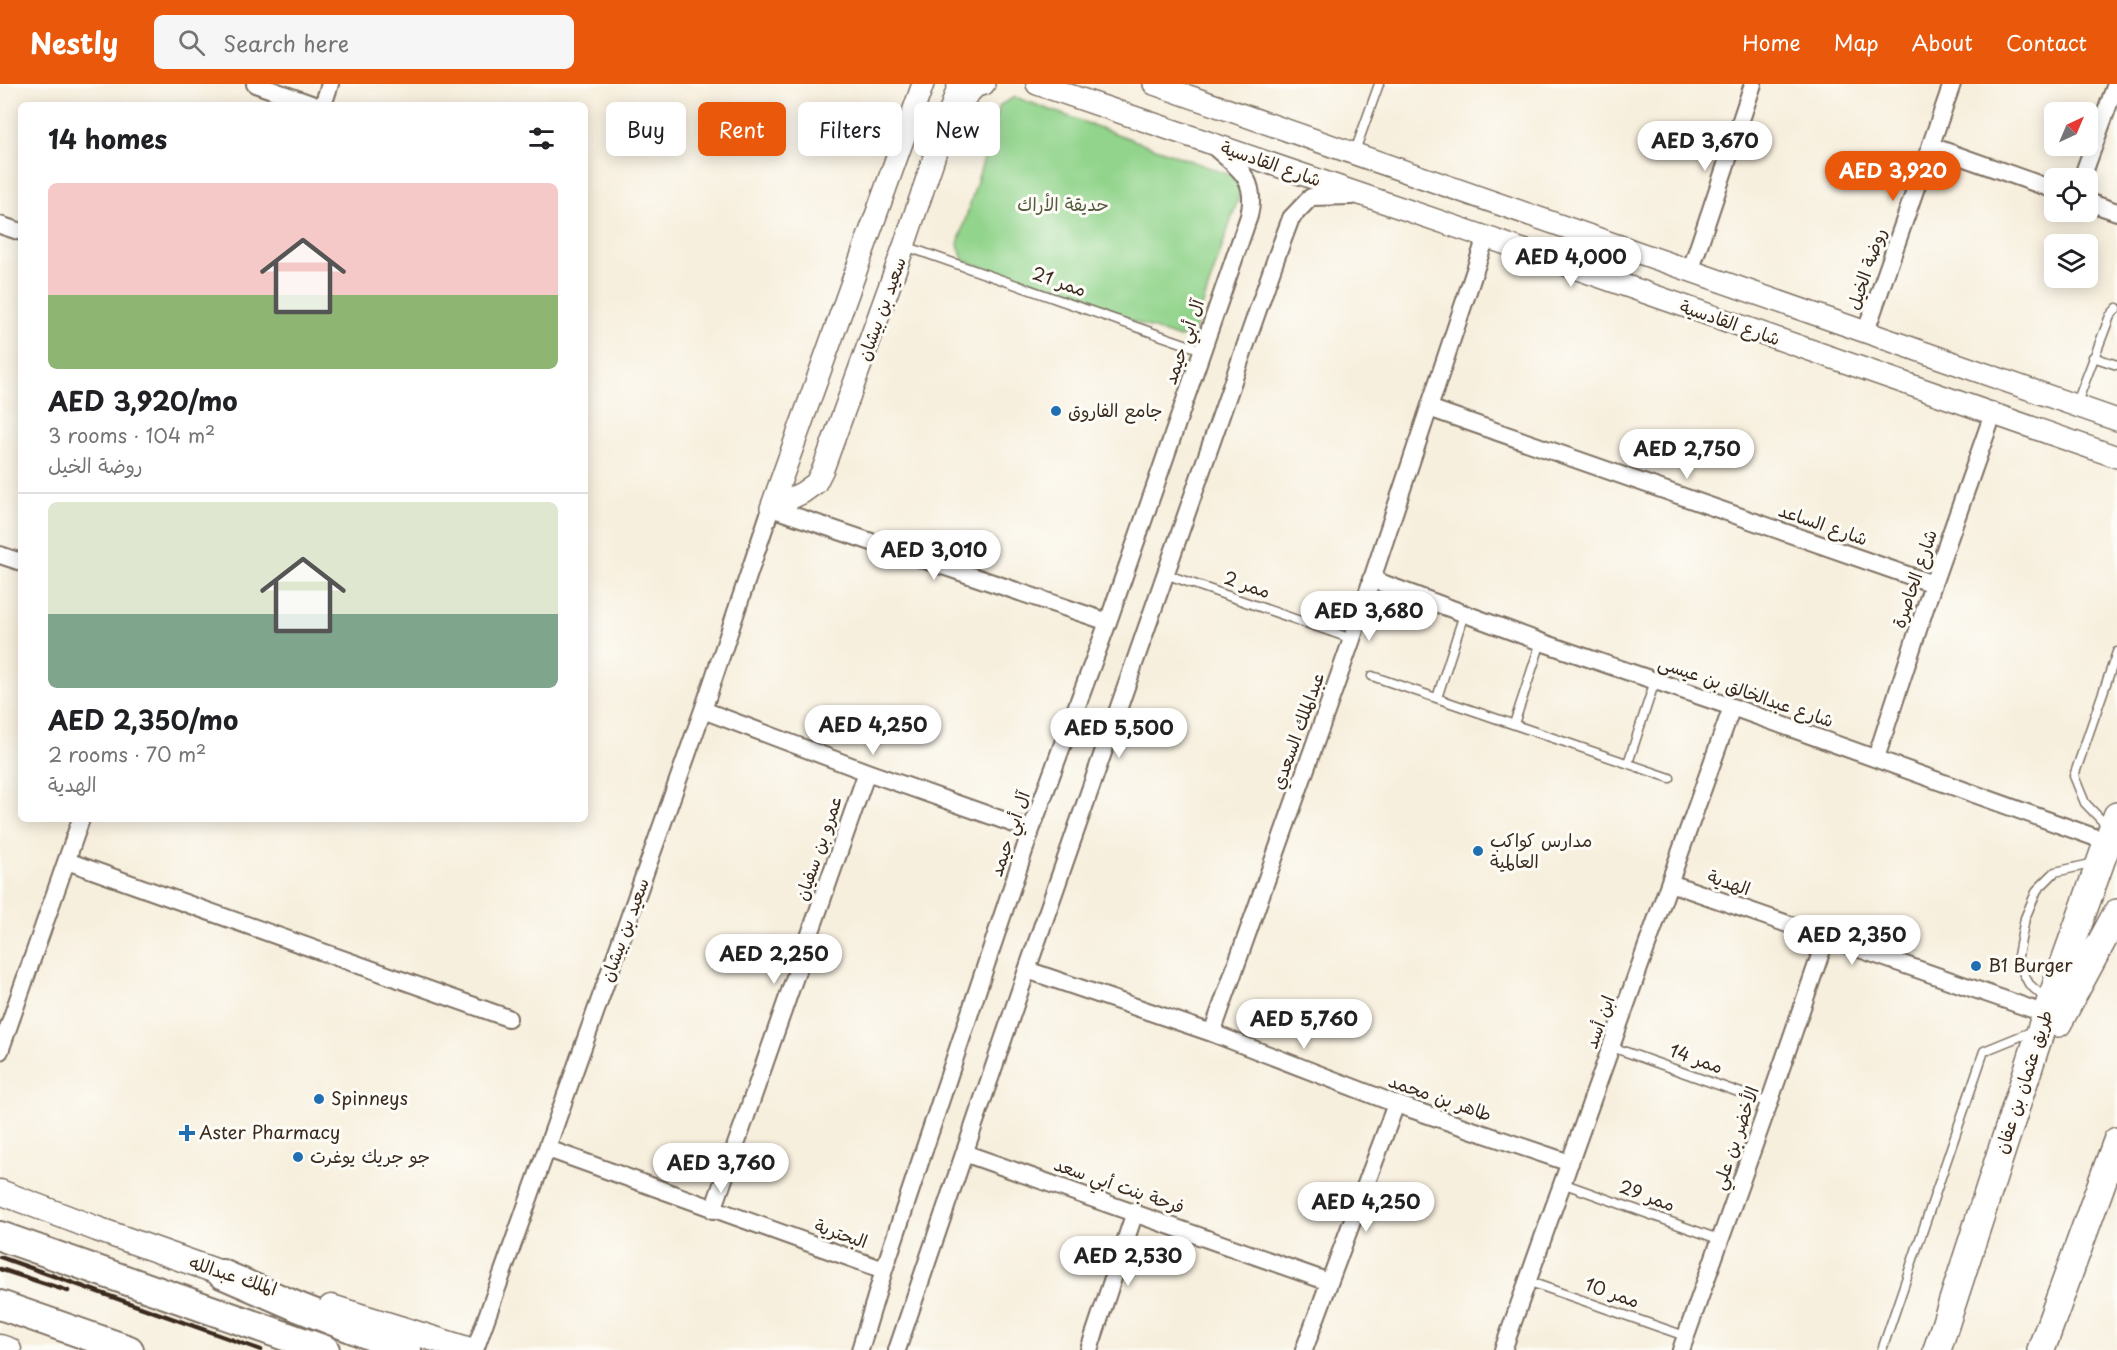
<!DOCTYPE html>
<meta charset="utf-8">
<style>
body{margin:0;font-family:"Playpen Sans","Playpen Sans Arabic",sans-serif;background:#f6f6f6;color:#202124;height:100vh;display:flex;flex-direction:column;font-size:22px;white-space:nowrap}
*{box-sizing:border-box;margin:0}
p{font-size:20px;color:#757577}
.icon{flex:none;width:33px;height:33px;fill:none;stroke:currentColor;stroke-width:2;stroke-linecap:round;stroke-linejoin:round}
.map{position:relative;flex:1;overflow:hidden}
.details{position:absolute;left:18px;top:18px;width:570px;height:720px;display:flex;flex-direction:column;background:#fff;border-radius:9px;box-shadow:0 3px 15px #0003}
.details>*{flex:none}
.hud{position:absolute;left:606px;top:18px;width:570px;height:54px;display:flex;gap:12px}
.needle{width:39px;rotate:44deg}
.tools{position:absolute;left:2044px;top:18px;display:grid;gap:12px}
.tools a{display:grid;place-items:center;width:54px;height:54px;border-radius:9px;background:#fff;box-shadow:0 3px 15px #0003;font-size:30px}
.price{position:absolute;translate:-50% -51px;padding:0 14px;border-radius:21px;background:#fff;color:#222;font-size:20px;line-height:39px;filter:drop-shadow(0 2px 3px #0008)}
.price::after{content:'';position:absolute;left:50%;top:36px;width:18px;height:14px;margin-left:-9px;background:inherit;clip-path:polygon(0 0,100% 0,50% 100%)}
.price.on{background:#ea580c;color:#fff}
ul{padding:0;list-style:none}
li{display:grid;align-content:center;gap:12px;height:318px;padding:0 30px}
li+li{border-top:2px solid #e0e0e0}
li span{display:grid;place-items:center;height:186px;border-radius:9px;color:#555}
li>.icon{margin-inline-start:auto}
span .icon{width:108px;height:108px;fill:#fffc;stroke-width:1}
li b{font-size:26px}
h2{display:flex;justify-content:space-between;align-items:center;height:72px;padding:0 30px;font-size:26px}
.pill{padding:0 21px;border-radius:9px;background:#fff;box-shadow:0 3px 15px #0003;font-size:21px;line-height:54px}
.pill.on{background:#ea580c;color:#fff}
header{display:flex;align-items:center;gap:36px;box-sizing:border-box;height:84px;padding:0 30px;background:#ea580c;color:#fff}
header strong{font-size:28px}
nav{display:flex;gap:33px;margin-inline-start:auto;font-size:21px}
.search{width:420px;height:54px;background:#f6f6f6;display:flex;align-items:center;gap:15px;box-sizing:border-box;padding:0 21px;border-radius:9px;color:#757577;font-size:22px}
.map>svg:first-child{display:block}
</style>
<header>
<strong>Nestly</strong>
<div class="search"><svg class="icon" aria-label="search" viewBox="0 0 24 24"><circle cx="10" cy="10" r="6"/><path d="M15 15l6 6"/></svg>Search here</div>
<nav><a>Home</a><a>Map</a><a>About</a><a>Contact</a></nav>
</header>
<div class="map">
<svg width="2117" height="1266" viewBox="0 0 2117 1266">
<rect width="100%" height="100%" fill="#fdfcf7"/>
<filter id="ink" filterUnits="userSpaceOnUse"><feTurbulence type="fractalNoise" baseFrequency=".0167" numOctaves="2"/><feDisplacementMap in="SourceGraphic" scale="12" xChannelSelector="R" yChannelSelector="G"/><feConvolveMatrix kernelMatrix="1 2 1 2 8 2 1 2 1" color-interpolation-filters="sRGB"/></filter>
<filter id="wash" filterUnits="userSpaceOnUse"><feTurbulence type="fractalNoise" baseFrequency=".008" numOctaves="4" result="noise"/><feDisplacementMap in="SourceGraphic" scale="24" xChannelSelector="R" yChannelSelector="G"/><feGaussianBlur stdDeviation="1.35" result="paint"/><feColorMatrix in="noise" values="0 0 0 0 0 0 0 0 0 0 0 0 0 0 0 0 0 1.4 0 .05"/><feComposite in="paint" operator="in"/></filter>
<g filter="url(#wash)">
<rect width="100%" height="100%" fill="#f7efdd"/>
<path fill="#92d48c" stroke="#667f55" stroke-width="1.5" d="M 1015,13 L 1233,92 L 1241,106 L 1194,247 L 1179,254 L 963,176 L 958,160 L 1000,21 Z"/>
</g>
<g filter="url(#ink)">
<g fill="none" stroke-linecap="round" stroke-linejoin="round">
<defs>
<path id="service" d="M 1355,67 L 1379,0
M 905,162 L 1202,266
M 2093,273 L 2117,281
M 2076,321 L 2110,232 L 2117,224
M 1165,490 L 1352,555
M 1372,592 L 1670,694
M 1437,614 L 1464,530
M 1514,640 L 1541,558
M 1628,679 L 1655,597
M 2109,744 L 2085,719 L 2074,692 L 2117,568
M 2047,916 L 2029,900 L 2017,877 L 2025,834 L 2037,806 L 2055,788 L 2095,779
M 1612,963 L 1769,1019
M 1562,1099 L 1721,1156
M 1527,1197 L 1685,1252
M 1882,1266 L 1984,967 L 2033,947"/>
<path id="minor" d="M 255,0 L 314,21
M 323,21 L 330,0
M 1931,62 L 2055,106
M 2082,94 L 2116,0
M 2088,118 L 2117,128
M 0,141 L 21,148
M 1690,188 L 1753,0
M 1866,247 L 1952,0
M 1429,324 L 1933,500
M 0,471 L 21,478
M 1371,495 L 1541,558 L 1732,623 L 2108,758
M 703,626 L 867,688 L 1031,746
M 1876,674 L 1933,500 L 1993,330
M 67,777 L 508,934
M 1670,799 L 2046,930
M 1027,886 L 1212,949 L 1396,1020 L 1570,1079
M 1212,949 L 1352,555 L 1486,153
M 0,967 L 81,735
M 548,1065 L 884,1186
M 964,1069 L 1329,1198
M 713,1126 L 867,688
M 475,1266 L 703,626 L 771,424 L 1108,538
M 860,1266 L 884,1186 L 1031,746 L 1108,538 L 1249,132 C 1258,94 1238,84 1213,62
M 897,1266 L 1027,886 L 1276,174 L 1291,134 L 1311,113 L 1352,112
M 1089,1266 L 1135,1128
M 1304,1266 L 1396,1020
M 1503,1266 L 1732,623
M 1681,1266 L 1769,1019 L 1826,854"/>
<path id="tertiary" d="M 1037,0 L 1486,153 L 2117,373
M 1154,0 C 1476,110 1796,224 2117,336
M 953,26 L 976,2 L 984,0
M 771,424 L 802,409 L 816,399 L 823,385 L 904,162 L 959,0
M 771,424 L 923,0"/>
<path id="secondary" d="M 0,1108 L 97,1145 L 241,1196
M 331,1223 L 470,1266
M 0,1263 L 9,1266"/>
<path id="primary" d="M 2058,939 L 2117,829
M 1937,1266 L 2046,930 L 2117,732
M 2041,1266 L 2117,1057"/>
<path id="trunk" d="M 0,1152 L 325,1266
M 222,1190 L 298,1223 L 407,1266
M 0,1221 L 129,1266"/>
</defs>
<use href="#service" stroke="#7d6f61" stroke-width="11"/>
<use href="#minor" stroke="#7d6f61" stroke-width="20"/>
<use href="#tertiary" stroke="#7d6f61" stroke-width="24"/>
<use href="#secondary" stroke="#7d6f61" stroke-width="27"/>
<use href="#primary" stroke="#7d6f61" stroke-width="30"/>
<use href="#trunk" stroke="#7d6f61" stroke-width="32"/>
<use href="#service" stroke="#fff" stroke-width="8"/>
<use href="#minor" stroke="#fff" stroke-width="16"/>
<use href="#tertiary" stroke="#fff" stroke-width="21"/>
<use href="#secondary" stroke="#fff" stroke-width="24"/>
<use href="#primary" stroke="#fff" stroke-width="27"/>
<use href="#trunk" stroke="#fff" stroke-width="28"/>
<path stroke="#3b2a1e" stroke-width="4.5" d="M 0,1173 L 261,1266
M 0,1185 L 68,1207"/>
</g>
</g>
<g fill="#1f6fb2" stroke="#fdfcf7" stroke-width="2">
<circle cx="1056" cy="327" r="6"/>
<circle cx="1478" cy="767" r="6"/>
<circle cx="1976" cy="882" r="6"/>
<circle cx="319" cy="1015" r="6"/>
<path d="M184 1040h6v6h6v6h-6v6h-6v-6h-6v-6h6z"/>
<circle cx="298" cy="1073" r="6"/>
</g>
<g text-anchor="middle" stroke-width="6" stroke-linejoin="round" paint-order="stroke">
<g font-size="18" fill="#3b2a1e" stroke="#fdfcf7">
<text transform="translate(1271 80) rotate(19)" y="6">شارع القادسية</text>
<text transform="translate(1867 185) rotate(-71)" y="6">روضة الخيل</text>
<text transform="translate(1059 198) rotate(19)" y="6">ممر 21</text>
<text transform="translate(882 225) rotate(-70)" y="6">سعيد بن بيشان</text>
<text transform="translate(1730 239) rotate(19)" y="6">شارع القادسية</text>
<text transform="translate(1184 258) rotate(-71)" y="6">آل أبي حيمد</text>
<text transform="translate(1823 441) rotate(19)" y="6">شارع الساعد</text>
<text transform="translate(1915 495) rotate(-71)" y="6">شارع الحاصرة</text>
<text transform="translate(1247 501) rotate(19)" y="6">ممر 2</text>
<text transform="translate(1746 608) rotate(19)" y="6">شارع عبدالخالق بن عيسى</text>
<text transform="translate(1298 647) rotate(-70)" y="6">عبدالملك السعدي</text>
<text transform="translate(1010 750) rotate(-71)" y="6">آل أبي حيمد</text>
<text transform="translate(819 764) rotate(-71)" y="6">عمرو بن سفيان</text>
<text transform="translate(1729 799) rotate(19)" y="6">الهدية</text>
<text transform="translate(625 846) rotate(-70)" y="6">سعيد بن بيشان</text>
<text transform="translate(1600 938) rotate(-70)" y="6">ابن أسد</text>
<text transform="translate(1696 975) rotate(19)" y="6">ممر 14</text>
<text transform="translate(2024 998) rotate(-72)" y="6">طريق عثمان بن عفان</text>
<text transform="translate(1440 1014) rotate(19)" y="6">طاهر بن محمد</text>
<text transform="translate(1736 1054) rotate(-71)" y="6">الأخضر بن علي</text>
<text transform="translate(1119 1102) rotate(19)" y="6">فرحة بنت أبي سعد</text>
<text transform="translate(1647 1112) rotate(20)" y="6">ممر 29</text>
<text transform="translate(841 1150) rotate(19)" y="6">البحترية</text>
<text transform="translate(233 1192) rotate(18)" y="6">الملك عبدالله</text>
<text transform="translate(1612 1209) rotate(19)" y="6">ممر 10</text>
</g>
<g font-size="18" fill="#555d3f" stroke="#fdfcf7">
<text x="1063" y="127">حديقة الأراك</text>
</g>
<g font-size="18" fill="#3b2a1e" stroke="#fdfcf7" text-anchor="start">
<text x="1068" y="333">جامع الفاروق</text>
<text x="1490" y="763">مدارس كواكب<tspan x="1490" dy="21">العالمية</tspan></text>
<text x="1988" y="888">B1 Burger</text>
<text x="331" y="1021">Spinneys</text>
<text x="199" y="1055">Aster Pharmacy</text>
<text x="310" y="1079">جو جريك يوغرت</text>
</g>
</g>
</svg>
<div class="tools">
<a><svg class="needle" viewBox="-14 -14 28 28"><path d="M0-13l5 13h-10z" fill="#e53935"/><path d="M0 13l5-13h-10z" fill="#757577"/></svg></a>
<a><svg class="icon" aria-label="locate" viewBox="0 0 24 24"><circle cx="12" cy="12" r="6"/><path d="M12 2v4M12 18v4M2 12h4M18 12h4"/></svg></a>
<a><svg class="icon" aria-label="layers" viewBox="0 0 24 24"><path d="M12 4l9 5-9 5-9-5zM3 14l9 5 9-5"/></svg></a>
</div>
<b class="price" style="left:1705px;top:88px">AED 3,670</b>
<b class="price on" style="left:1893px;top:118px">AED 3,920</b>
<b class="price" style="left:1571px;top:204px">AED 4,000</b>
<b class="price" style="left:1687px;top:396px">AED 2,750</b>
<b class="price" style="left:934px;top:497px">AED 3,010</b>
<b class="price" style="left:1369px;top:558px">AED 3,680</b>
<b class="price" style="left:873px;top:672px">AED 4,250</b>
<b class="price" style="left:1119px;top:675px">AED 5,500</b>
<b class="price" style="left:1852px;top:882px">AED 2,350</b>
<b class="price" style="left:774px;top:901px">AED 2,250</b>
<b class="price" style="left:1304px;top:966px">AED 5,760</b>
<b class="price" style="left:721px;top:1110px">AED 3,760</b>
<b class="price" style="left:1366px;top:1149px">AED 4,250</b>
<b class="price" style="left:1128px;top:1203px">AED 2,530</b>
<div class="hud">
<a class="pill">Buy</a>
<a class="pill on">Rent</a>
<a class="pill">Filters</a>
<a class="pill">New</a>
</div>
<section class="details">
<h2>14 homes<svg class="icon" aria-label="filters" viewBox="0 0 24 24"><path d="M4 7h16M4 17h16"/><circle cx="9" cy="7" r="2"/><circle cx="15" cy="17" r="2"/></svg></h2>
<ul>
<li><span style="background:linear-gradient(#f6c9c9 60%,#8fb573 0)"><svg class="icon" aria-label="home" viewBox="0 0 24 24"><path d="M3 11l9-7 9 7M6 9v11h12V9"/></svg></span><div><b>AED 3,920/mo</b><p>3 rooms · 104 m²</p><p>روضة الخيل</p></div></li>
<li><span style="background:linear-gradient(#dfe7d0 60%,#7fa58c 0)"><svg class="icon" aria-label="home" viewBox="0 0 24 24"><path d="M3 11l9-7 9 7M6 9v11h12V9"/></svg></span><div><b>AED 2,350/mo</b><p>2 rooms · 70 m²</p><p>الهدية</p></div></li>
</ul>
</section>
</div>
